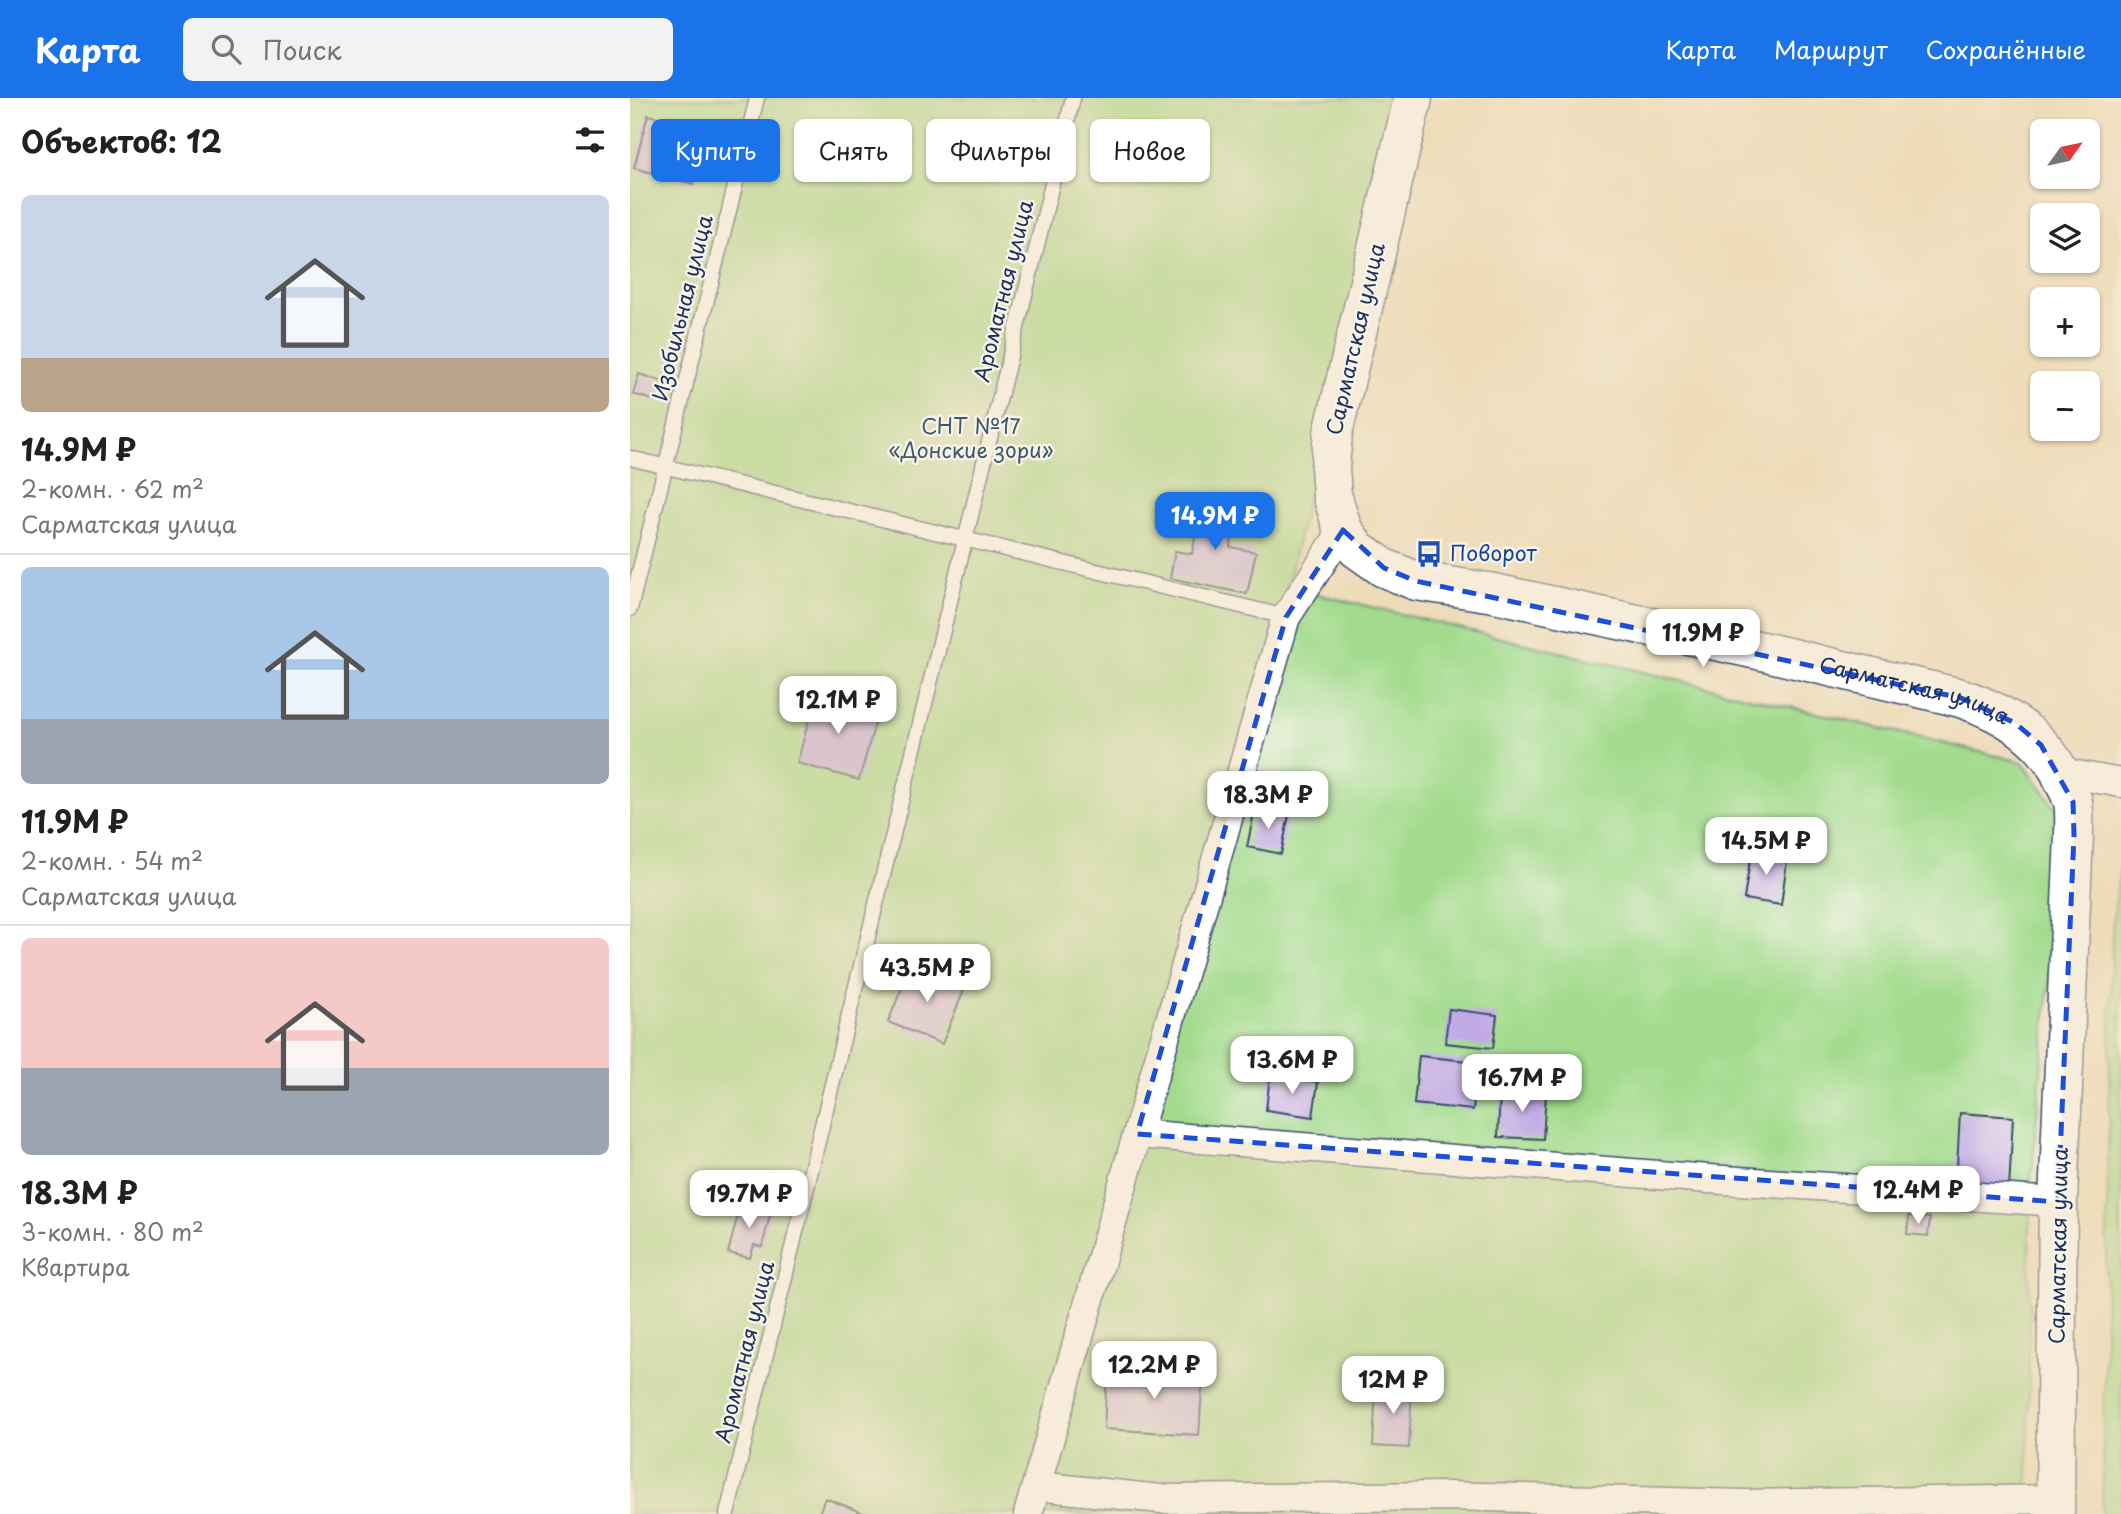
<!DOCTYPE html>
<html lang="ru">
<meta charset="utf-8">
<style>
body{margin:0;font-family:"Playpen Sans",sans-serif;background:#f2f2f2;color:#202124;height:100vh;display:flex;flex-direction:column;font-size:26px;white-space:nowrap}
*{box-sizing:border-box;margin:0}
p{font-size:23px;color:#757577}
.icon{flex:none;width:38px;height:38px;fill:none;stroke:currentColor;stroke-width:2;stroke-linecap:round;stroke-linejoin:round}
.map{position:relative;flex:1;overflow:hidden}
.drawer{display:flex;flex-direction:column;background:#fff;width:630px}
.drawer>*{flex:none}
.banner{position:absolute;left:21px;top:21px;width:665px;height:63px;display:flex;gap:14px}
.needle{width:46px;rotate:57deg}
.fabs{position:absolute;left:1400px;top:21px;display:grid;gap:14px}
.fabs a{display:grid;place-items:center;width:70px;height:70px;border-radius:10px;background:#fff;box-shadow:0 2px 5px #0004;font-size:35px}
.price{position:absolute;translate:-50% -60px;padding:0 16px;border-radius:14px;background:#fff;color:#222;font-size:23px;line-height:46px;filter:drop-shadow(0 2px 4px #0008)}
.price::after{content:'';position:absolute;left:50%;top:42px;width:21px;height:16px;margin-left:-10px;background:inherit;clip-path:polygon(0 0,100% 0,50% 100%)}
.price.on{background:#1a73e8;color:#fff}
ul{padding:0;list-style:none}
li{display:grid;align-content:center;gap:14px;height:371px;padding:0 21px}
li+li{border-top:2px solid #e0e0e0}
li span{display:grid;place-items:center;height:217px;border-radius:10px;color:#555}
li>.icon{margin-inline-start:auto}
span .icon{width:126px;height:126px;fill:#fffc;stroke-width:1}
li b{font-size:30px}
h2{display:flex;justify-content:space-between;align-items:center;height:84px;padding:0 21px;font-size:30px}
.chip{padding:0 24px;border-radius:10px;background:#fff;box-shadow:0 2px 5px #0004;font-size:24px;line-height:63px}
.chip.on{background:#1a73e8;color:#fff}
header{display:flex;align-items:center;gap:42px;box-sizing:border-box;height:98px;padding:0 35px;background:#1a73e8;color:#fff}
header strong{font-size:33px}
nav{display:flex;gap:38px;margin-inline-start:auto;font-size:24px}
.search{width:490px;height:63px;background:#f2f2f2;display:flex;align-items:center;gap:18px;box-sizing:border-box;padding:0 24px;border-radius:10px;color:#757577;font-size:26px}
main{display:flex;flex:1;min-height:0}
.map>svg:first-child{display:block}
</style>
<header>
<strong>Карта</strong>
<div class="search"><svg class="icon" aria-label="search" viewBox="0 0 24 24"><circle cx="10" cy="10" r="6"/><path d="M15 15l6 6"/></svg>Поиск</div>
<nav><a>Карта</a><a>Маршрут</a><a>Сохранённые</a></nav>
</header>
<main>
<section class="drawer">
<h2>Объектов: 12<svg class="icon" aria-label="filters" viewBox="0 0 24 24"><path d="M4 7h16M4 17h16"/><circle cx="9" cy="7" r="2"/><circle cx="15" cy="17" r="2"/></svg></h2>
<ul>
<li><span style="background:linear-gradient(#c9d6e8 75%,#b9a48a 0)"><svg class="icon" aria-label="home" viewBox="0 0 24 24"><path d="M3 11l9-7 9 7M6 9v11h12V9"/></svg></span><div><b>14.9M ₽</b><p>2-комн. · 62 m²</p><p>Сарматская улица</p></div></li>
<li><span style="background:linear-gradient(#a9c7e8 70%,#9aa5b1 0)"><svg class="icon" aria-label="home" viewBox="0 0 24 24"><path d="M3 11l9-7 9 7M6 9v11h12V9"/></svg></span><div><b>11.9M ₽</b><p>2-комн. · 54 m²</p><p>Сарматская улица</p></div></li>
<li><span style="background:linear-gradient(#f6c9c9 60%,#9aa5b1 0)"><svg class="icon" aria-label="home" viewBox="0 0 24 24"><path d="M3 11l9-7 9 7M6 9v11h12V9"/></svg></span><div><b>18.3M ₽</b><p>3-комн. · 80 m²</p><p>Квартира</p></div></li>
</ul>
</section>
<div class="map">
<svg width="1491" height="1416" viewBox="0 0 1491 1416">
<rect width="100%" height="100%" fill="#f7f3e8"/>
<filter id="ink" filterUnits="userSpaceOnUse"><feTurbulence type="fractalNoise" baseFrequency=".0143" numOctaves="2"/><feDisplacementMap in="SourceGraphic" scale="14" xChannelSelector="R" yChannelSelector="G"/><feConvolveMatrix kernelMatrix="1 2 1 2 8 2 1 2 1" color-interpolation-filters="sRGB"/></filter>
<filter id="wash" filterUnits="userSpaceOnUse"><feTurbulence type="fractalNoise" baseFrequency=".00686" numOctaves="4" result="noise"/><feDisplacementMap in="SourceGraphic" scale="28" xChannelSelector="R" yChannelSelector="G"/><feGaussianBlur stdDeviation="1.57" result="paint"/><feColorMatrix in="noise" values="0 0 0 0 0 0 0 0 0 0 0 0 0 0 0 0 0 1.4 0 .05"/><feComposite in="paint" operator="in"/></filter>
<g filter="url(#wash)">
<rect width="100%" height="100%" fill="#eedcb9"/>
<path fill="#a2db8d" stroke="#5e8576" stroke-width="2" d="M 0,0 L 772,0 L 657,489 L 1392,664 L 1434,721 L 1400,1093 L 1398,1416 L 0,1416 Z
M 1491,757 L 1491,1416 L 1472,1416 L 1482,831 Z"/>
<g id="blocks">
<path fill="#c1a9e6" d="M 18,17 L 77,33 L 63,86 L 4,70 Z
M 9,276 L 38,285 L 33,305 L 3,296 Z
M 572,401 L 608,408 L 600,449 L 626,454 L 617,496 L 540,480 L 545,453 L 562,456 Z
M 187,593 L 249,611 L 229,682 L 167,665 Z
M 625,710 L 659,717 L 651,756 L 617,749 Z
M 1122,750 L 1158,756 L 1151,807 L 1114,801 Z
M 282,865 L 336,887 L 312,946 L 258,924 Z
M 819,911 L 867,917 L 863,950 L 815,945 Z
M 789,958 L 847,964 L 843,1012 L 784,1006 Z
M 640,978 L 688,984 L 683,1019 L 636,1012 Z
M 870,992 L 916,994 L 913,1041 L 868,1039 Z
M 1330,1015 L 1383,1019 L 1379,1091 L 1326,1087 Z
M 111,1105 L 141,1113 L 132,1149 L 124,1147 L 120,1160 L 98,1155 Z
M 1279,1118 L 1300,1120 L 1298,1138 L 1277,1136 Z
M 477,1271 L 573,1275 L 569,1337 L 474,1331 Z
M 746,1287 L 782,1288 L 779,1350 L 743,1348 Z
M 195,1400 L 236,1416 L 189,1416 Z"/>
</g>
</g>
<g filter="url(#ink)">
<use href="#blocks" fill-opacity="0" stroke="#3b496c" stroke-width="2"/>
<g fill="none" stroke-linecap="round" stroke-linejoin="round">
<defs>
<path id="service" d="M 0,360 L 656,519
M 0,511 L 127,0
M 97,1416 L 443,0"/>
<path id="minor" d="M 1430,674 L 1491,685
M 507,1036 L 1079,1081 L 1428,1104
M 406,1388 L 531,1401 L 818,1398 L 1114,1406 L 1425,1401
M 398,1416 L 656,519 L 713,432"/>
<g id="secondary">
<path id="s1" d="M 783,0 L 703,335 L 700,369 L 702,397 L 713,432 L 727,451 L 754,470 L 786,483 L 864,495 L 1132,553 L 1331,600 C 1375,615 1416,639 1434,684 C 1437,690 1441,697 1443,704 C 1445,714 1444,727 1444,737 L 1428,1104 L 1425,1416"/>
</g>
</defs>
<use href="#service" stroke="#3b496c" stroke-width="17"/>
<use href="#minor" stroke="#3b496c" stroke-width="31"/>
<use href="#secondary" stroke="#3b496c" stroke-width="41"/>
<use href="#service" stroke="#fff" stroke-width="14"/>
<use href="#minor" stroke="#fff" stroke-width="28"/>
<use href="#secondary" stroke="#fff" stroke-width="38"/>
</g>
</g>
<path d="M0 0H1491V1416H0ZM 713,432 L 754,470 L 786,483 L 1331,600 L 1385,625 L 1411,647 L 1443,704 L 1444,737 L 1428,1104 L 507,1036 L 656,519 Z" fill="#eedcb9" fill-opacity=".55" fill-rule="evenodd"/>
<path fill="none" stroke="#1d4ed8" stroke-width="5" stroke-dasharray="14 9" stroke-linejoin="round" d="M 713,432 L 754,470 L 786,483 L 1331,600 L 1385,625 L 1411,647 L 1443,704 L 1444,737 L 1428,1104 L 507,1036 L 656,519 Z"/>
<defs>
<symbol id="bus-bare" viewBox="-9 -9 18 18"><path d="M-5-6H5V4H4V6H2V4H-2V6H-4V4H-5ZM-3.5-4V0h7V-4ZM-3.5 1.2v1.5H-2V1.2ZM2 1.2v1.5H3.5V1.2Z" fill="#1a4fb4" stroke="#f7f3e8" stroke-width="2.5" paint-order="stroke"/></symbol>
</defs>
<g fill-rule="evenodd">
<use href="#bus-bare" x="780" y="437" width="38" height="38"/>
</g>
<g text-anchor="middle" stroke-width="5" stroke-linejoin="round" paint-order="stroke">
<g font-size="21" fill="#1b2f5e" stroke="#f7f3e8">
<text transform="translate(374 193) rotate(-76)" y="7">Ароматная улица</text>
<text transform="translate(53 210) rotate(-76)" y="7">Изобильная улица</text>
<text transform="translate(726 241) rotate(-77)" y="7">Сарматская улица</text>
<text dy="7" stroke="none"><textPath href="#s1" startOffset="1045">Сарматская улица</textPath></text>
<text transform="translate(1429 1148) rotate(-89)" y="7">Сарматская улица</text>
<text transform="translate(115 1254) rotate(-76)" y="7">Ароматная улица</text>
</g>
<g font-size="21" fill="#3d5a6a" stroke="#f7f3e8">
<text x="341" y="336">СНТ №17<tspan x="341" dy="24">«Донские зори»</tspan></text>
</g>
<g font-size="21" fill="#164399" stroke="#f7f3e8" text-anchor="start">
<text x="820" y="463">Поворот</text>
</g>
</g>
</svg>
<div class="fabs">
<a><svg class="needle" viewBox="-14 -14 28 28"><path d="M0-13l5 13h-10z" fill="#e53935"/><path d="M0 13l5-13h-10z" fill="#757577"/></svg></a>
<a><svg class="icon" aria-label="layers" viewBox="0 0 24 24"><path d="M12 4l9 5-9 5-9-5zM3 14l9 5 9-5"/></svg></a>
<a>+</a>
<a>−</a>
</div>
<b class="price on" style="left:585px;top:454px">14.9M ₽</b>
<b class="price" style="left:1073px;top:571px">11.9M ₽</b>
<b class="price" style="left:208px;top:638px">12.1M ₽</b>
<b class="price" style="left:638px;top:733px">18.3M ₽</b>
<b class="price" style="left:1136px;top:779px">14.5M ₽</b>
<b class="price" style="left:297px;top:906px">43.5M ₽</b>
<b class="price" style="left:662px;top:998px">13.6M ₽</b>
<b class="price" style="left:892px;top:1016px">16.7M ₽</b>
<b class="price" style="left:1288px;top:1128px">12.4M ₽</b>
<b class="price" style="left:119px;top:1132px">19.7M ₽</b>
<b class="price" style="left:524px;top:1303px">12.2M ₽</b>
<b class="price" style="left:763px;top:1318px">12M ₽</b>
<div class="banner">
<a class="chip on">Купить</a>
<a class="chip">Снять</a>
<a class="chip">Фильтры</a>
<a class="chip">Новое</a>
</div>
</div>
</main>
